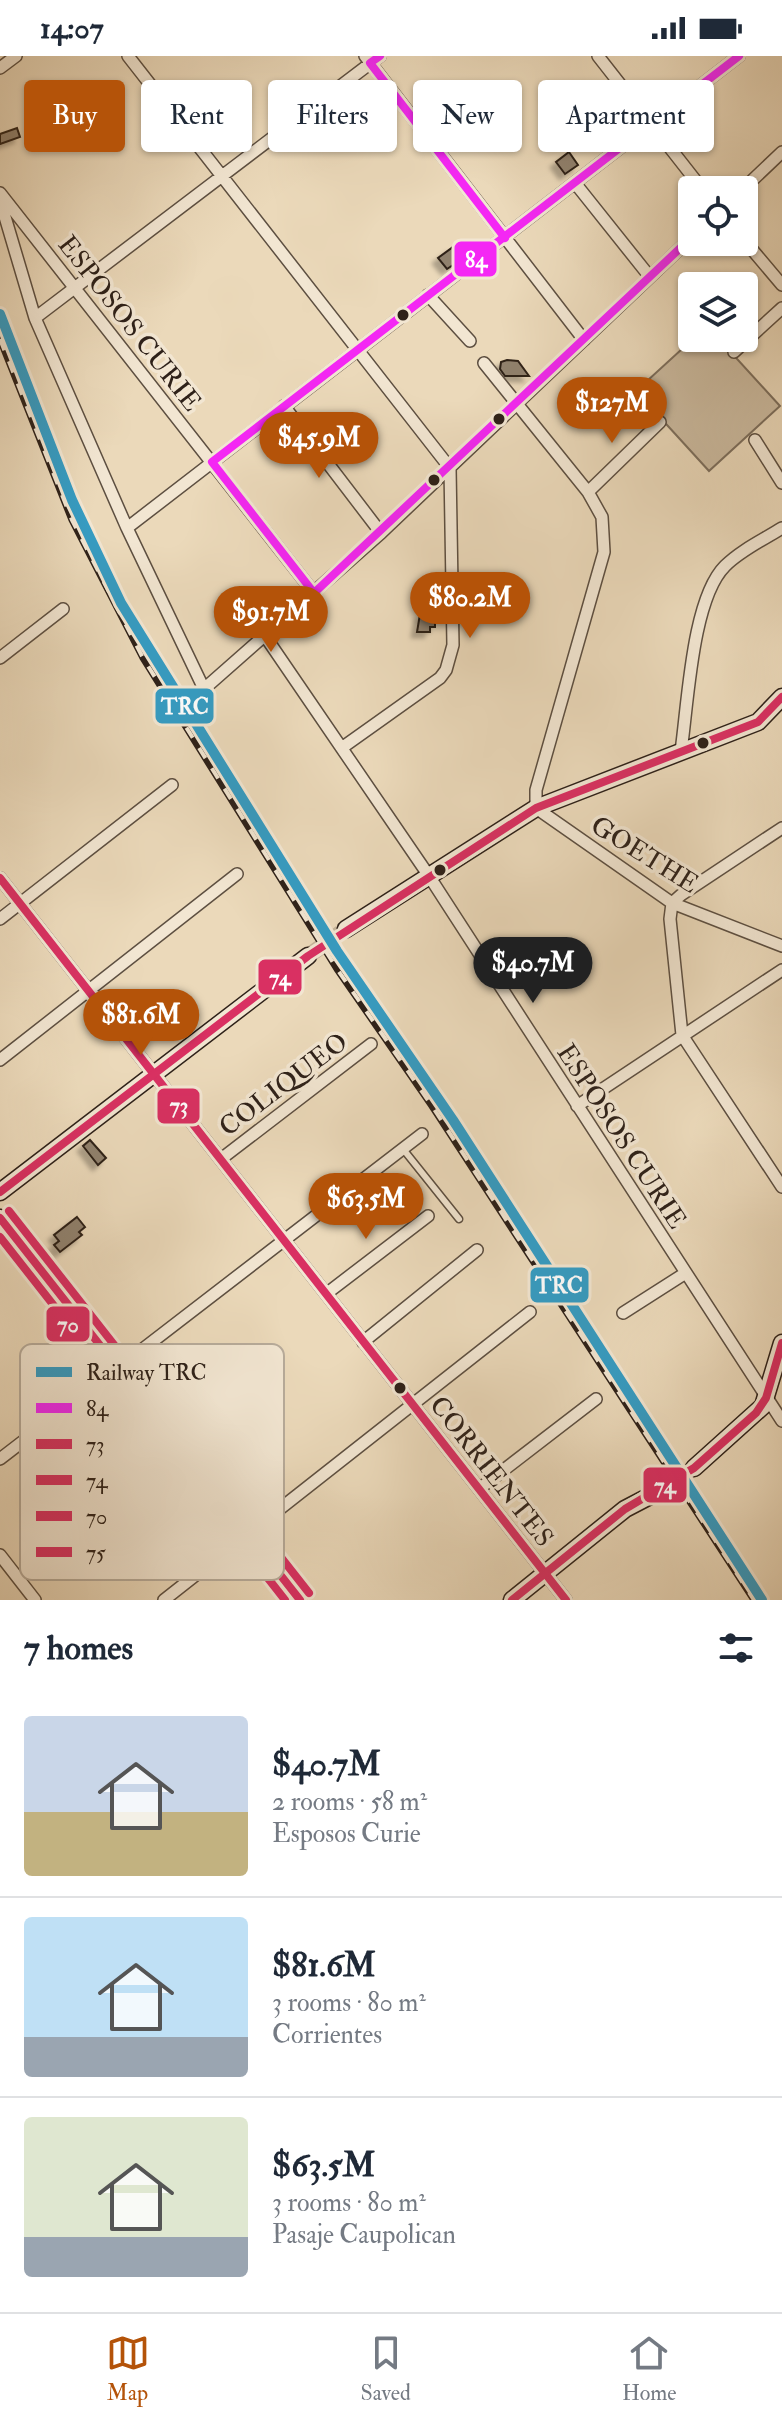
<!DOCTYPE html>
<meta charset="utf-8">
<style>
body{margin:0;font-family:"IM FELL Double Pica",serif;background:#f2f2f3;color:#1f2937;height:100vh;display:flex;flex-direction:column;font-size:30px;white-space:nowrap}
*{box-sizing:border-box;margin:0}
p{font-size:26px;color:#747a83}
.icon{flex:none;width:44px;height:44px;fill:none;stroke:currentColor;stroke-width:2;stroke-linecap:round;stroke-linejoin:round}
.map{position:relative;height:1544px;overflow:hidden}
.drawer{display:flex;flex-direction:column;background:#fff;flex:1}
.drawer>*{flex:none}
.hud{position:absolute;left:24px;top:24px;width:734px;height:72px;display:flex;gap:16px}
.buttons{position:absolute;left:678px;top:120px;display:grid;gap:16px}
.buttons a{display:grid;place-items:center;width:80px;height:80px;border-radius:8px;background:#fff;box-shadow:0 2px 6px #0004;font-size:40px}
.price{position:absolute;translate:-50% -68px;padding:0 18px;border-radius:28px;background:#b45309;color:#fff;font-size:26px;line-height:52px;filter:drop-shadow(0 2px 4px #0008)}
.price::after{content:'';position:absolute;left:50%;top:48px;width:24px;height:18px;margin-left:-12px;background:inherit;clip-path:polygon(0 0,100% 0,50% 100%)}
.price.active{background:#222;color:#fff}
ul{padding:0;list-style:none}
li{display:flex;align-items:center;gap:24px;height:200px;padding:0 24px}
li+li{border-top:2px solid #e0e1e3}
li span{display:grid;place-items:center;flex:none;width:224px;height:160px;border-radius:8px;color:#555}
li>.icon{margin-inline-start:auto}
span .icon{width:96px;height:96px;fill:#fffc;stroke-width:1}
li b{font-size:34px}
h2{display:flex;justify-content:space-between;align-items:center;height:96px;padding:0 24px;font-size:34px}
.chip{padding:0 28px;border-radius:8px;background:#fff;box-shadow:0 2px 6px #0004;font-size:28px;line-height:72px}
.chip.active{background:#b45309;color:#fff}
.status{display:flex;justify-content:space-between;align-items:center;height:56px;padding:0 40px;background:#fff;direction:ltr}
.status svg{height:22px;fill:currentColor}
.menu{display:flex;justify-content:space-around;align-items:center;height:112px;border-top:2px solid #e0e1e3;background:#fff;font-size:22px;color:#747a83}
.menu a{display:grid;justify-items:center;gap:4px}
.menu .active{color:#b45309}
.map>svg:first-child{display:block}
</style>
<div class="status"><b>14:07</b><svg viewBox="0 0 49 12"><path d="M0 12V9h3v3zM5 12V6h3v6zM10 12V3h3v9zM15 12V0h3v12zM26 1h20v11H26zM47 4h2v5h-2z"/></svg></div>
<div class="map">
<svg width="782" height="1544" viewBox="0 0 782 1544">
<defs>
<filter id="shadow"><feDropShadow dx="-5.5" dy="5.5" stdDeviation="2" flood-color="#0004"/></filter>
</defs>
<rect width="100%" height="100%" fill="#ebd9ba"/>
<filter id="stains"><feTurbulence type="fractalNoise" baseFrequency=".0025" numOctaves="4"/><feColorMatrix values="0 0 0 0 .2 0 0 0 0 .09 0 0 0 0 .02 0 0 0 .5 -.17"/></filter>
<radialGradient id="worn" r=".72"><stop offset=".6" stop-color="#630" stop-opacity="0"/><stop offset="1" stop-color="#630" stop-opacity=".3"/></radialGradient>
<path fill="#cbba9f" stroke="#7c6e5c" stroke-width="2" d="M 694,282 L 718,282 L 780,350 L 709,415 L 636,335 Z"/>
<path fill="#90816d" stroke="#2e2119" stroke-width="2" filter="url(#shadow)" d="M 17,72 L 20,81 L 0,88 L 0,78 Z
M 569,96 L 578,109 L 565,118 L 556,106 Z
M 453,191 L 462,203 L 447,213 L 438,202 Z
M 507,304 L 518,305 L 529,320 L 505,320 L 500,313 L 501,306 Z
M 420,558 L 435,558 L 435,571 L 430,571 L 430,576 L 417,576 Z
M 90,1084 L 106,1102 L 98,1109 L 83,1090 Z
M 77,1161 L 85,1171 L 79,1176 L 82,1179 L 60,1196 L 54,1189 L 59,1185 L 54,1179 Z
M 82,1286 L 95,1305 L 93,1312 L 77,1324 L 60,1302 Z"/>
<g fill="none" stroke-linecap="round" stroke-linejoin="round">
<path stroke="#c5b49a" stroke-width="16" stroke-dasharray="16 8" stroke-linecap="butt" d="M 308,900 L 346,873
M 671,1429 L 694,1412"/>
<defs>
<path id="service" d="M 403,1093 L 459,1163"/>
<path id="minor" d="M 128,0 L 450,412 L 453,589 L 446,614 L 440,622 L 343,691
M 365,0 L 584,284
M 598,0 L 703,134
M 0,12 L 16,0
M 575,127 L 650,221
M 742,134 L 782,96
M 0,137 L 314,537
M 0,144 L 35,262 L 127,472 L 204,633 L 381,477 L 692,181
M 744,184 L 782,229
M 428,239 L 470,285
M 35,262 L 380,0
M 734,296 L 782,252
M 484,307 L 588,436 L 602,461 L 604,496 L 536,734 L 536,752 L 672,847 L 782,890
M 284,350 L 381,477
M 755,384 L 782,427
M 588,436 L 660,366
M 127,472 L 739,0
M 265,580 L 429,820 L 782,1365
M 0,602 L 63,553
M 681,695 C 688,647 692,543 725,510 C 741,494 763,484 782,472
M 782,772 L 681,839 L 672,847 L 670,863 L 682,979 L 782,1131
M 0,822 L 566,1544
M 0,863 L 172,729
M 0,1004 L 237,818
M 577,1050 L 782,914
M 221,1103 L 371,988
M 326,1238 L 428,1160
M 623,1257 L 684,1218
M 363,1286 L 477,1194
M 0,1403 L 422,1078
M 479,1433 L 596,1343
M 0,1499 L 35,1544
M 164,1544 L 530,1256"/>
<path id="secondary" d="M 346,873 L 536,752 L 758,666 L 782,641
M 0,1136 L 308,900
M 0,1162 L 300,1544
M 694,1412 L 763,1350 L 782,1287
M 512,1544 L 625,1453 L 671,1429"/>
</defs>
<use href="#service" stroke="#5d4f41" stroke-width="9"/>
<use href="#minor" stroke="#5d4f41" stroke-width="14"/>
<use href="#secondary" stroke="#2e2119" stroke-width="19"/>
<use href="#service" stroke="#f2e6d2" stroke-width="6"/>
<use href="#minor" stroke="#f2e6d2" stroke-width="11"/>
<use href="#secondary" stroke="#f2e6d2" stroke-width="16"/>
<defs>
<path id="rail" d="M 0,283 L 72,464 L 143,602 L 337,913 L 432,1050 L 754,1544"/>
</defs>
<use href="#rail" stroke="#2e2119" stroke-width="7"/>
<use href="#rail" stroke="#f2e6d2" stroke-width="4" stroke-dasharray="12" stroke-linecap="butt"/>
<defs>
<path id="bus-1" d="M 380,0 L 370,7 L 505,182
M 212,406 L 739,0
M 212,406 L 314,537
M 314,537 L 692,181"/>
<path id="bus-2" d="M 0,822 L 566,1544
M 0,1162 L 300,1544"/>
<path id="bus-3" d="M 0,1136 L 308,900 L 536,752 L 758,666 L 782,641
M 512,1544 L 625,1453 L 694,1412 L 756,1357 L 766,1342 L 782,1287"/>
<path id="bus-4" d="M 0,1181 L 285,1544"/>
<path id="bus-5" d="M 9,1155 L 309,1537"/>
</defs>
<use href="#bus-1" stroke="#f2e6d2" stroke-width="14"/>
<use href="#bus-2" stroke="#f2e6d2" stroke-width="14"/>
<use href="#bus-3" stroke="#f2e6d2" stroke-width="14"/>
<use href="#bus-4" stroke="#f2e6d2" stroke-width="14"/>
<use href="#bus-5" stroke="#f2e6d2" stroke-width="14"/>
<use href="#bus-1" stroke="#f427f4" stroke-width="8"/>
<use href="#bus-2" stroke="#d93062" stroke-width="8"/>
<use href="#bus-3" stroke="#d93062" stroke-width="8"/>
<use href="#bus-4" stroke="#d93062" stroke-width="8"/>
<use href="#bus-5" stroke="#d93062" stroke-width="8"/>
<defs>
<path id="rail-1" d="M 0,258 L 72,444 L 121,547 L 337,895 L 453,1064 L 762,1544"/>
</defs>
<use href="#rail-1" stroke="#f2e6d2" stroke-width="16"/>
<use href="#rail-1" stroke="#359cc3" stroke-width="10"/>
</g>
<g fill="#2e2119" stroke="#f2e6d2" stroke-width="3">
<circle cx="403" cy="259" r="7"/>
<circle cx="499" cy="363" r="7"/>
<circle cx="434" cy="424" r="7"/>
<circle cx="703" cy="687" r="7"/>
<circle cx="440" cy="814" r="7"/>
<circle cx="400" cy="1332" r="7"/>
</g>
<g text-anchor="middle" stroke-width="7" stroke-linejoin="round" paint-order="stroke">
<g font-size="26" fill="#2e2119" stroke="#f2e6d2">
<text transform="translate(130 267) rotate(52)" y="9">ESPOSOS CURIE</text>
<text transform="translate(645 798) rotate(32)" y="9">GOETHE</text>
<text transform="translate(283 1028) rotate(-37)" y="9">COLIQUEO</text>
<text transform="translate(622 1080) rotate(57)" y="9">ESPOSOS CURIE</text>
<text transform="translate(492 1415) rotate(52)" y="9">CORRIENTES</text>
</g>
</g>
<rect x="20" y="1288" width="264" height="236" rx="12" fill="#f2e6d2" stroke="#b7ab9a" stroke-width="2"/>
<rect x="36" y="1311" width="36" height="10" fill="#359cc3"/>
<rect x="36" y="1347" width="36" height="10" fill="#f427f4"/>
<rect x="36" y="1383" width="36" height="10" fill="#d93062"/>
<rect x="36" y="1419" width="36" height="10" fill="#d93062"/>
<rect x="36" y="1455" width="36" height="10" fill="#d93062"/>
<rect x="36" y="1491" width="36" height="10" fill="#d93062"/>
<g font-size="22" fill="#2e2119">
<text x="86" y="1324">Railway TRC</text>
<text x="86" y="1360">84</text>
<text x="86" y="1396">73</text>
<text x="86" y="1432">74</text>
<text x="86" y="1468">70</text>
<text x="86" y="1504">75</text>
</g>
<g stroke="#f2e6d2" stroke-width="3">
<rect x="453" y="184" width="45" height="38" rx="8" fill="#f427f4"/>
<rect x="154" y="631" width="61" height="38" rx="8" fill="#359cc3"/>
<rect x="257" y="902" width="46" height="38" rx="8" fill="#d93062"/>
<rect x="156" y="1031" width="45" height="38" rx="8" fill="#d93062"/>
<rect x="529" y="1210" width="61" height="38" rx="8" fill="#359cc3"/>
<rect x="45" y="1249" width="46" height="38" rx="8" fill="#d93062"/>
<rect x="642" y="1410" width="46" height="38" rx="8" fill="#d93062"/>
</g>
<g font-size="22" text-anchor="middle" font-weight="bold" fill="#fff">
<text x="476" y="211">84</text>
<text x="185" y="658">TRC</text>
<text x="280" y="929">74</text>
<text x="179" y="1057">73</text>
<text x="559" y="1237">TRC</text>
<text x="68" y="1276">70</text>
<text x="665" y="1437">74</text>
</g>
<rect width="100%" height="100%" filter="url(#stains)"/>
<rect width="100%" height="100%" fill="url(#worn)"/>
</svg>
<div class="buttons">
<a><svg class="icon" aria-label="locate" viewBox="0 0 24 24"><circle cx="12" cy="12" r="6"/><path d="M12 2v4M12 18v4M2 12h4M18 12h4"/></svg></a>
<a><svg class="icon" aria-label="layers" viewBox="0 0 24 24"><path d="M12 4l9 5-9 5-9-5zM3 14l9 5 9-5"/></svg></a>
</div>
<b class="price" style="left:612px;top:389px">$127M</b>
<b class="price" style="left:319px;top:424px">$45.9M</b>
<b class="price" style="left:470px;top:584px">$80.2M</b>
<b class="price" style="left:271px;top:598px">$91.7M</b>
<b class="price active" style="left:533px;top:949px">$40.7M</b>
<b class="price" style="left:141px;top:1001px">$81.6M</b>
<b class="price" style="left:366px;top:1185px">$63.5M</b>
<div class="hud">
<a class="chip active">Buy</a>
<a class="chip">Rent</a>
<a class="chip">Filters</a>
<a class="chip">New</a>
<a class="chip">Apartment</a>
</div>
</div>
<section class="drawer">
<h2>7 homes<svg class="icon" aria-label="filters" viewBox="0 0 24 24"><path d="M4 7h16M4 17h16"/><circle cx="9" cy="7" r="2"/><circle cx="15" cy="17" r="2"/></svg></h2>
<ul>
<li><span style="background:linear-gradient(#c9d6e8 60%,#c2b280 0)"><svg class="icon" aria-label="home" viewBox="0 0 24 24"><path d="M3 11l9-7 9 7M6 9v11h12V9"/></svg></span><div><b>$40.7M</b><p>2 rooms · 58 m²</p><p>Esposos Curie</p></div></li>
<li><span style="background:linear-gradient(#bfe0f5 75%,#9aa5b1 0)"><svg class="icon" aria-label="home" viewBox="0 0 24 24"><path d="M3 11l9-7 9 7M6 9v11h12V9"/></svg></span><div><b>$81.6M</b><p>3 rooms · 80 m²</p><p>Corrientes</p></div></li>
<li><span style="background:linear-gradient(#dfe7d0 75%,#9aa5b1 0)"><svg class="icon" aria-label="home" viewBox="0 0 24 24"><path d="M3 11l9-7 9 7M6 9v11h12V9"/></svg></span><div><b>$63.5M</b><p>3 rooms · 80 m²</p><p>Pasaje Caupolican</p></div></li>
</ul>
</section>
<nav class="menu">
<a class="active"><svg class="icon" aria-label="map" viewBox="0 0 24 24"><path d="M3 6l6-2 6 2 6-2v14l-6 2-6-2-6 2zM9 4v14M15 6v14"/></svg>Map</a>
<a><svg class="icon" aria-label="saved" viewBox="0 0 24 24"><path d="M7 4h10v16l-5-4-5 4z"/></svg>Saved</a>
<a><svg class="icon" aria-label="home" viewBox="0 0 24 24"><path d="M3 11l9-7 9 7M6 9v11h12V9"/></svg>Home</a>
</nav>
